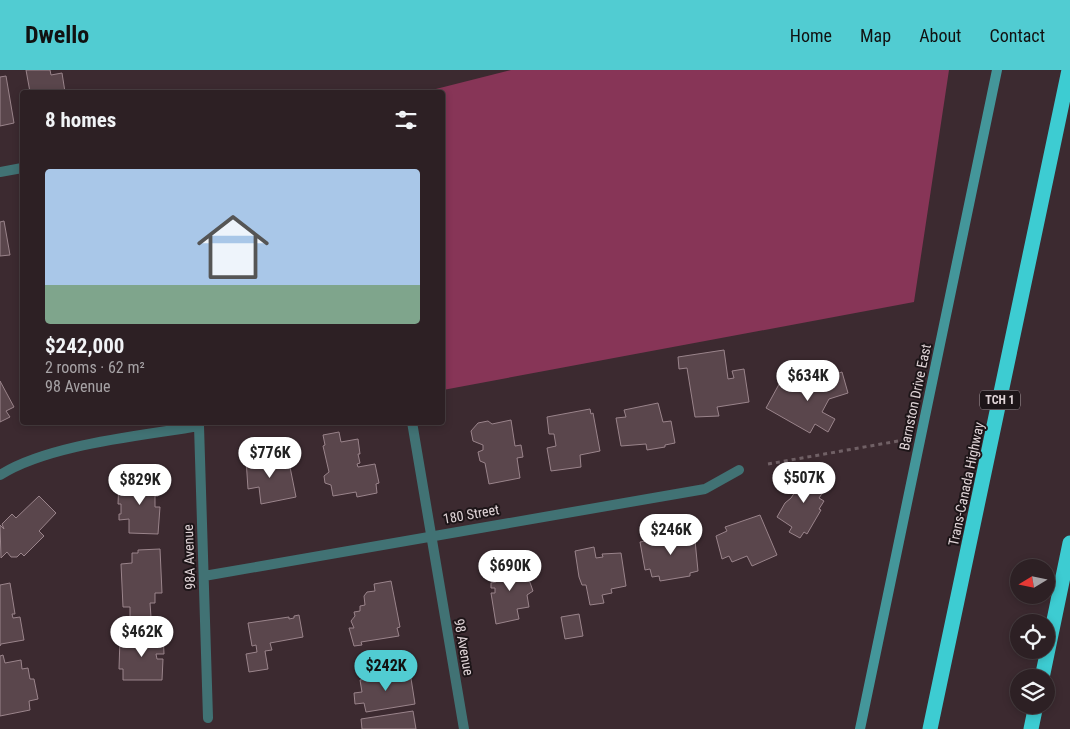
<!DOCTYPE html>
<meta charset="utf-8">
<style>
body{margin:0;font-family:"Roboto Condensed",sans-serif;background:#35282c;color:#f1f3f6;height:100vh;display:flex;flex-direction:column;font-size:19px;white-space:nowrap}
*{box-sizing:border-box;margin:0}
p{font-size:16px;color:#a7a3a6}
.icon{flex:none;width:28px;height:28px;fill:none;stroke:currentColor;stroke-width:2;stroke-linecap:round;stroke-linejoin:round}
.map{position:relative;flex:1;overflow:hidden}
.details{position:absolute;left:20px;top:20px;width:425px;height:335px;display:flex;flex-direction:column;background:#2d2024;border-radius:5px;box-shadow:0 2px 8px #0003,0 0 0 1px #483e41}
.details>*{flex:none}
.needle{width:32px;rotate:260deg}
.fabs{position:absolute;left:1010px;top:489px;display:grid;gap:10px}
.fabs a{display:grid;place-items:center;width:45px;height:45px;border-radius:50%;background:#2d2024;box-shadow:0 2px 8px #0003,0 0 0 1px #483e41;font-size:25px}
.price{position:absolute;translate:-50% -42px;padding:0 11px;border-radius:18px;background:#fff;color:#222;font-size:16px;line-height:32px;filter:drop-shadow(0 1px 2px #0008)}
.price::after{content:'';position:absolute;left:50%;top:30px;width:15px;height:11px;margin-left:-8px;background:inherit;clip-path:polygon(0 0,100% 0,50% 100%)}
.price.on{background:#51ccd2;color:#111}
ul{padding:0;list-style:none}
li{display:grid;align-content:center;gap:10px;height:265px;padding:0 25px}
li span{display:grid;place-items:center;height:155px;border-radius:5px;color:#555}
li>.icon{margin-inline-start:auto}
span .icon{width:90px;height:90px;fill:#fffc;stroke-width:1}
li b{font-size:21px}
h2{display:flex;justify-content:space-between;align-items:center;height:60px;padding:0 25px;font-size:21px}
header{display:flex;align-items:center;gap:30px;box-sizing:border-box;height:70px;padding:0 25px;background:#51ccd2;color:#111}
header strong{font-size:24px}
nav{display:flex;gap:28px;margin-inline-start:auto;font-size:18px}
.map>svg:first-child{display:block}
</style>
<header>
<strong>Dwello</strong>
<nav><a>Home</a><a>Map</a><a>About</a><a>Contact</a></nav>
</header>
<div class="map">
<svg width="1070" height="659" viewBox="0 0 1070 659">
<rect width="100%" height="100%" fill="#3c2a30"/>
<path fill="#873557" d="M 511,0 L 949,0 L 914,232 L 443,320 L 442,22 L 424,22 Z"/>
<path fill="#5a464c" stroke="#9a848b" d="M 26,0 L 50,0 L 51,5 L 62,3 L 65,22 L 30,22 Z
M 6,6 L 14,53 L 0,56 L 0,7 Z
M 4,151 L 10,185 L 0,186 L 0,152 Z
M 724,280 L 728,309 L 734,308 L 732,301 L 744,299 L 749,332 L 717,337 L 719,346 L 695,347 L 687,298 L 679,299 L 678,287 Z
M 842,302 L 848,323 L 829,329 L 822,342 L 835,349 L 828,362 L 815,354 L 810,363 L 766,338 L 783,307 L 797,315 L 795,319 L 806,325 L 813,311 Z
M 0,311 L 14,337 L 6,341 L 10,347 L 0,352 Z
M 658,333 L 663,352 L 671,351 L 675,373 L 665,375 L 665,377 L 647,380 L 646,374 L 621,376 L 616,348 L 626,347 L 624,340 Z
M 590,339 L 591,344 L 593,343 L 600,381 L 580,385 L 581,397 L 551,401 L 547,378 L 556,376 L 554,364 L 549,364 L 547,347 Z
M 511,350 L 515,376 L 521,375 L 523,387 L 517,388 L 520,408 L 489,414 L 485,393 L 480,391 L 478,382 L 483,380 L 483,375 L 473,371 L 471,361 L 478,353 L 488,351 L 492,354 Z
M 339,362 L 341,372 L 358,369 L 360,384 L 358,384 L 360,393 L 357,394 L 358,397 L 375,394 L 379,413 L 376,414 L 377,423 L 357,427 L 356,422 L 333,426 L 331,415 L 325,413 L 324,406 L 329,402 L 323,376 L 325,375 L 323,365 Z
M 269,385 L 271,396 L 289,392 L 296,427 L 261,434 L 259,417 L 248,419 L 246,389 Z
M 810,399 L 826,409 L 819,420 L 823,422 L 819,428 L 824,431 L 819,439 L 821,440 L 807,464 L 804,462 L 800,468 L 789,462 L 792,457 L 777,447 L 785,433 L 791,428 L 795,422 L 793,421 L 802,405 L 806,406 Z
M 157,410 L 158,426 L 155,426 L 155,437 L 160,437 L 158,464 L 129,463 L 129,449 L 119,450 L 119,444 L 121,444 L 121,434 L 118,434 L 119,411 Z
M 39,426 L 56,443 L 39,461 L 44,466 L 24,486 L 21,483 L 17,487 L 11,487 L 7,482 L 1,488 L 0,455 L 4,459 L 2,454 L 12,444 L 16,448 Z
M 760,445 L 777,485 L 752,496 L 747,486 L 732,492 L 729,486 L 722,489 L 716,466 L 727,461 L 725,457 Z
M 694,460 L 698,501 L 690,503 L 690,506 L 660,511 L 659,506 L 652,507 L 650,499 L 645,500 L 640,472 L 651,470 L 650,467 L 663,465 L 665,475 L 669,475 L 668,467 L 676,466 L 676,463 Z
M 594,477 L 596,488 L 603,487 L 602,484 L 621,483 L 626,516 L 611,519 L 612,523 L 602,525 L 604,533 L 590,535 L 586,515 L 582,515 L 579,507 L 575,481 Z
M 160,479 L 162,523 L 155,523 L 155,533 L 150,533 L 151,547 L 130,548 L 130,537 L 123,537 L 121,494 L 132,493 L 132,483 L 138,483 L 138,480 Z
M 508,492 L 509,496 L 520,495 L 522,505 L 527,504 L 533,521 L 527,525 L 529,537 L 517,539 L 519,549 L 496,554 L 491,523 L 495,523 L 495,518 L 491,518 L 491,513 L 496,512 L 493,495 Z
M 391,511 L 400,557 L 397,558 L 399,566 L 361,572 L 362,575 L 354,576 L 349,558 L 354,558 L 351,551 L 355,546 L 354,542 L 360,541 L 360,536 L 365,535 L 364,526 L 367,522 L 375,521 L 374,514 Z
M 10,513 L 15,544 L 12,544 L 13,548 L 20,547 L 24,570 L 1,574 L 0,576 L 0,515 Z
M 579,544 L 583,566 L 565,569 L 561,547 Z
M 299,545 L 303,567 L 270,573 L 272,580 L 265,581 L 268,599 L 249,602 L 246,584 L 257,582 L 256,575 L 252,576 L 248,553 L 289,547 L 289,549 L 294,548 L 294,546 Z
M 163,563 L 164,584 L 156,584 L 157,589 L 163,589 L 162,610 L 123,610 L 123,599 L 119,599 L 120,568 L 141,571 L 142,564 Z
M 3,585 L 5,593 L 21,590 L 22,599 L 28,598 L 30,609 L 34,609 L 38,629 L 29,631 L 30,640 L 0,646 L 0,586 Z
M 410,602 L 415,634 L 366,642 L 364,633 L 355,634 L 354,623 L 362,622 L 360,610 Z
M 413,641 L 416,659 L 362,659 L 361,649 Z"/>
<g fill="none" stroke-linecap="round" stroke-linejoin="round">
<path stroke="#706065" stroke-width="3" stroke-dasharray="4 4" stroke-linecap="butt" d="M 768,394 L 904,370"/>
<path stroke="#417274" stroke-width="10" d="M 0,102 L 22,98
M 412,352 L 464,659
M 0,405 C 49,374 141,366 199,356 L 208,648
M 204,506 L 705,419 L 739,400"/>
<path stroke="#44969a" stroke-width="10" d="M 860,659 L 997,0"/>
<path stroke="#3dccd2" stroke-width="15" d="M 1042,608 L 1070,473
M 930,659 L 1069,0
M 1031,659 L 1036,635"/>
</g>
<g text-anchor="middle" stroke-width="4" stroke-linejoin="round" paint-order="stroke">
<rect fill="#1d1518" stroke="#a69b9e" stroke-width="1" x="980" y="320.5" width="40" height="19" rx="4"/>
<g font-size="12" font-weight="bold" fill="#e0d4d7">
<text x="1000" y="334">TCH 1</text>
</g>
<g font-size="14" fill="#e0d4d7" stroke="#1d1518">
<text transform="translate(915 327) rotate(-78)" y="5">Barnston Drive East</text>
<text transform="translate(966 414) rotate(-78)" y="5">Trans-Canada Highway</text>
<text transform="translate(471 444) rotate(-10)" y="5">180 Street</text>
<text transform="translate(189 487) rotate(-92)" y="5">98A Avenue</text>
<text transform="translate(464 577) rotate(80)" y="5">98 Avenue</text>
</g>
</g>
</svg>
<div class="fabs">
<a><svg class="needle" viewBox="-14 -14 28 28"><path d="M0-13l5 13h-10z" fill="#e53935"/><path d="M0 13l5-13h-10z" fill="#a7a3a6"/></svg></a>
<a><svg class="icon" aria-label="locate" viewBox="0 0 24 24"><circle cx="12" cy="12" r="6"/><path d="M12 2v4M12 18v4M2 12h4M18 12h4"/></svg></a>
<a><svg class="icon" aria-label="layers" viewBox="0 0 24 24"><path d="M12 4l9 5-9 5-9-5zM3 14l9 5 9-5"/></svg></a>
</div>
<b class="price" style="left:808px;top:332px">$634K</b>
<b class="price" style="left:270px;top:409px">$776K</b>
<b class="price" style="left:804px;top:434px">$507K</b>
<b class="price" style="left:140px;top:436px">$829K</b>
<b class="price" style="left:671px;top:486px">$246K</b>
<b class="price" style="left:510px;top:522px">$690K</b>
<b class="price" style="left:142px;top:588px">$462K</b>
<b class="price on" style="left:386px;top:622px">$242K</b>
<section class="details">
<h2>8 homes<svg class="icon" aria-label="filters" viewBox="0 0 24 24"><path d="M4 7h16M4 17h16"/><circle cx="9" cy="7" r="2"/><circle cx="15" cy="17" r="2"/></svg></h2>
<ul>
<li><span style="background:linear-gradient(#a9c7e8 75%,#7fa58c 0)"><svg class="icon" aria-label="home" viewBox="0 0 24 24"><path d="M3 11l9-7 9 7M6 9v11h12V9"/></svg></span><div><b>$242,000</b><p>2 rooms · 62 m²</p><p>98 Avenue</p></div></li>
</ul>
</section>
</div>
